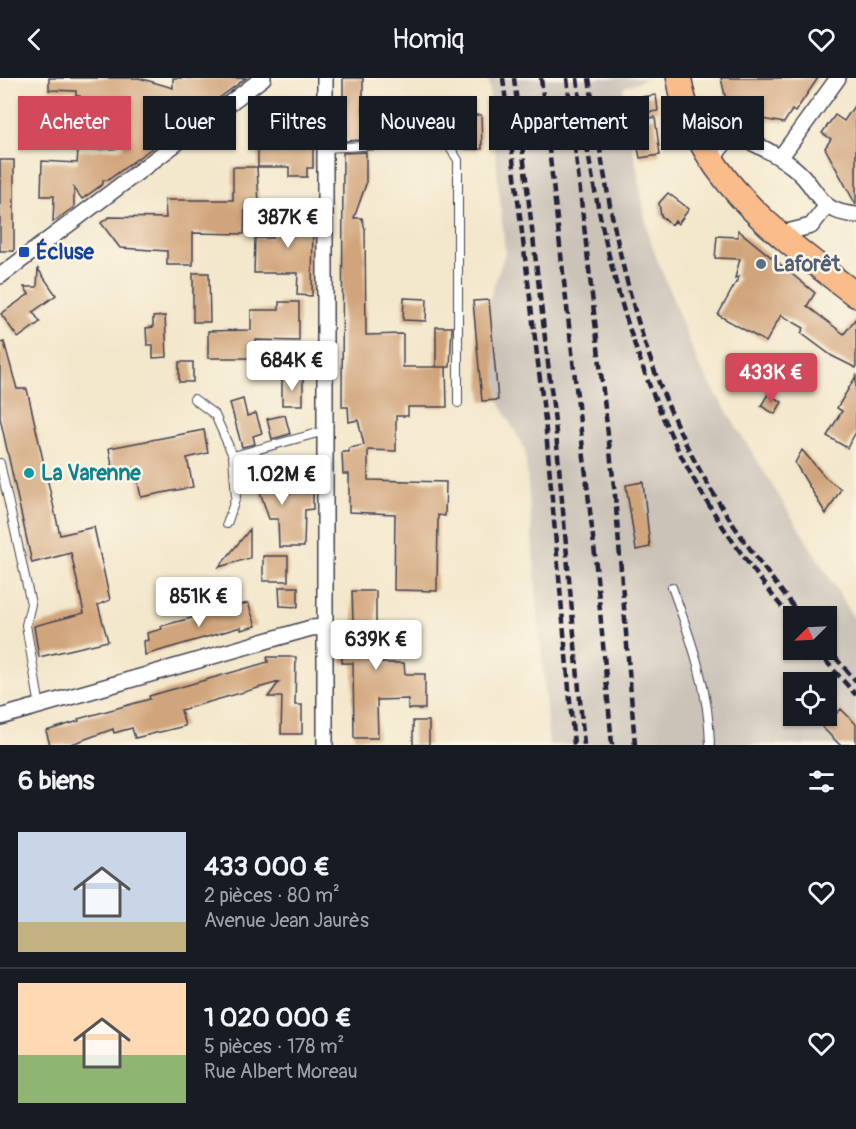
<!DOCTYPE html>
<html lang="fr">
<meta charset="utf-8">
<style>
body{margin:0;font-family:Pangolin,sans-serif;background:#242831;color:#f1f3f6;height:100vh;display:flex;flex-direction:column;font-size:22px;white-space:nowrap}
*{box-sizing:border-box;margin:0}
p{font-size:20px;color:#9ea1a6}
.icon{flex:none;width:33px;height:33px;fill:none;stroke:currentColor;stroke-width:2;stroke-linecap:round;stroke-linejoin:round}
.map{position:relative;height:667px;overflow:hidden}
.panel{display:flex;flex-direction:column;background:#171b24;flex:1}
.panel>*{flex:none}
.banner{position:absolute;left:18px;top:18px;width:820px;height:54px;display:flex;gap:12px}
.needle{width:39px;rotate:246deg}
.tools{position:absolute;left:783px;top:528px;display:grid;gap:12px}
.tools a{display:grid;place-items:center;width:54px;height:54px;border-radius:0px;background:#171b24;box-shadow:0 2px 4px #0004;font-size:30px}
.price{position:absolute;translate:-50% -51px;padding:0 14px;border-radius:6px;background:#fff;color:#222;font-size:20px;line-height:39px;filter:drop-shadow(0 2px 3px #0008)}
.price::after{content:'';position:absolute;left:50%;top:36px;width:18px;height:14px;margin-left:-9px;background:inherit;clip-path:polygon(0 0,100% 0,50% 100%)}
.price.selected{background:#d1495b;color:#fff}
ul{padding:0;list-style:none}
li{display:flex;align-items:center;gap:18px;height:150px;padding:0 18px}
li+li{border-top:2px solid #363941}
li span{display:grid;place-items:center;flex:none;width:168px;height:120px;border-radius:0px;color:#555}
li>.icon{margin-inline-start:auto}
span .icon{width:72px;height:72px;fill:#fffc;stroke-width:1}
li b{font-size:26px}
h2{display:flex;justify-content:space-between;align-items:center;height:72px;padding:0 18px;font-size:26px}
.tag{padding:0 21px;border-radius:0px;background:#171b24;box-shadow:0 2px 4px #0004;font-size:21px;line-height:54px}
.tag.selected{background:#d1495b;color:#fff}
header{display:flex;justify-content:space-between;align-items:center;height:78px;padding:0 18px;background:#171b24;font-size:27px;font-weight:600}
.map>svg:first-child{display:block}
</style>
<header><svg class="icon" aria-label="back" viewBox="0 0 24 24"><path d="M15 5l-7 7 7 7"/></svg>Homiq<svg class="icon" aria-label="heart" viewBox="0 0 24 24"><path d="M12 20l-8-8c-3-5 5-10 8-4 3-6 11-1 8 4z"/></svg></header>
<div class="map">
<svg width="856" height="667" viewBox="0 0 856 667">
<rect width="100%" height="100%" fill="#fcf5e5"/>
<filter id="ink" filterUnits="userSpaceOnUse"><feTurbulence type="fractalNoise" baseFrequency=".0167" numOctaves="2"/><feDisplacementMap in="SourceGraphic" scale="12" xChannelSelector="R" yChannelSelector="G"/><feConvolveMatrix kernelMatrix="1 2 1 2 8 2 1 2 1" color-interpolation-filters="sRGB"/></filter>
<filter id="wash" filterUnits="userSpaceOnUse"><feTurbulence type="fractalNoise" baseFrequency=".008" numOctaves="4" result="noise"/><feDisplacementMap in="SourceGraphic" scale="24" xChannelSelector="R" yChannelSelector="G"/><feGaussianBlur stdDeviation="1.35" result="paint"/><feColorMatrix in="noise" values="0 0 0 0 0 0 0 0 0 0 0 0 0 0 0 0 0 1.4 0 .05"/><feComposite in="paint" operator="in"/></filter>
<g filter="url(#wash)">
<rect width="100%" height="100%" fill="#f3e7cb"/>
<path fill="#cbc3b8" fill-rule="evenodd" d="M 488,0 L 648,0 L 623,10 L 649,160 L 699,288 L 856,543 L 856,667 L 549,667 L 525,372 L 498,322 L 489,222 L 505,174 ZM 794,538 L 826,538 L 826,572 L 794,572 ZM 794,604 L 826,604 L 826,638 L 794,638 Z"/>
<g id="blocks">
<path fill="#d1a57c" d="M 49,0 L 139,0 L 173,10 L 173,0 L 246,0 L 211,26 L 209,23 L 179,44 L 182,48 L 108,102 L 103,102 L 103,106 L 82,121 L 74,110 L 74,129 L 53,144 L 54,118 L 41,118 L 42,83 L 77,85 L 78,73 L 123,70 L 124,41 L 93,39 L 93,43 L 79,43 L 80,18 L 76,18 L 76,13 L 49,12 Z
M 343,0 L 363,0 L 363,34 L 382,34 L 382,61 L 343,63 Z
M 721,0 L 818,0 L 795,34 L 792,32 L 784,45 L 729,35 Z
M 656,17 L 658,33 L 643,35 L 641,19 Z
M 856,25 L 856,127 L 825,70 L 831,61 L 822,55 L 835,37 L 844,43 Z
M 463,37 L 481,37 L 482,71 L 464,71 Z
M 655,39 L 660,77 L 640,80 L 632,43 Z
M 258,63 L 313,63 L 313,90 L 307,90 L 307,99 L 289,99 L 289,89 L 258,89 Z
M 366,74 L 366,106 L 354,140 L 362,140 L 365,151 L 366,257 L 403,256 L 403,289 L 446,289 L 436,289 L 436,249 L 452,249 L 450,289 L 446,289 L 447,329 L 408,329 L 408,338 L 396,338 L 396,373 L 368,372 L 368,402 L 446,404 L 445,438 L 438,437 L 437,513 L 394,512 L 395,436 L 349,434 L 349,396 L 343,396 L 342,374 L 349,374 L 349,370 L 364,367 L 358,342 L 349,344 L 348,329 L 342,329 L 343,75 Z
M 0,82 L 14,82 L 14,173 L 0,173 Z
M 233,89 L 257,89 L 259,125 L 245,125 L 244,156 L 193,155 L 193,187 L 167,187 L 167,173 L 120,170 L 101,145 L 109,139 L 166,140 L 165,122 L 233,122 Z
M 668,115 L 689,131 L 678,146 L 675,143 L 672,147 L 661,138 L 659,125 Z
M 272,125 L 287,125 L 286,139 L 313,139 L 312,218 L 297,217 L 298,195 L 254,195 L 255,160 L 272,160 Z
M 738,152 L 815,215 L 807,228 L 844,256 L 856,240 L 856,290 L 832,278 L 801,255 L 804,250 L 781,237 L 766,264 L 718,237 L 739,199 L 735,200 L 740,181 L 715,180 L 717,158 L 738,159 Z
M 38,191 L 56,217 L 33,234 L 40,244 L 18,260 L 1,236 L 29,216 L 24,209 L 37,209 Z
M 193,195 L 209,195 L 210,244 L 193,244 Z
M 404,220 L 427,221 L 426,243 L 403,242 Z
M 489,222 L 498,322 L 482,323 L 473,223 Z
M 279,224 L 299,224 L 299,263 L 256,262 L 256,280 L 208,280 L 208,253 L 251,252 L 251,232 L 279,232 Z
M 165,238 L 167,279 L 153,280 L 153,267 L 147,267 L 146,250 L 153,249 L 153,239 Z
M 4,264 L 17,311 L 27,311 L 60,457 L 94,449 L 110,522 L 98,527 L 108,563 L 39,579 L 34,548 L 84,535 L 71,475 L 32,485 L 0,340 L 0,265 Z
M 179,284 L 193,284 L 193,304 L 179,304 Z
M 856,298 L 856,354 L 847,370 L 827,358 L 842,333 L 837,330 Z
M 282,300 L 303,300 L 303,327 L 282,327 Z
M 768,316 L 782,324 L 775,336 L 761,328 Z
M 243,321 L 247,338 L 256,335 L 262,355 L 253,358 L 255,366 L 242,369 L 230,325 Z
M 285,337 L 290,356 L 272,361 L 267,341 Z
M 204,352 L 208,375 L 187,380 L 193,409 L 141,419 L 135,390 L 113,394 L 109,370 Z
M 802,372 L 826,400 L 841,411 L 826,436 L 795,385 Z
M 273,388 L 281,415 L 313,415 L 313,431 L 305,432 L 304,469 L 279,469 L 278,441 L 269,441 L 259,411 L 250,413 L 244,395 Z
M 643,404 L 650,469 L 636,472 L 626,407 Z
M 250,451 L 250,480 L 219,489 Z
M 263,478 L 288,478 L 288,503 L 263,503 Z
M 279,509 L 298,509 L 298,529 L 280,528 Z
M 352,513 L 376,513 L 376,585 L 404,585 L 405,596 L 425,596 L 425,631 L 408,631 L 408,621 L 377,622 L 378,660 L 354,660 L 353,585 L 342,585 L 342,570 L 354,570 Z
M 248,525 L 256,548 L 241,552 L 241,549 L 145,577 L 144,563 L 148,562 L 147,555 L 162,551 L 161,548 Z
M 267,579 L 296,579 L 295,627 L 302,627 L 302,656 L 281,656 L 282,619 L 268,619 L 279,604 L 181,632 L 185,648 L 135,660 L 132,650 L 114,655 L 113,651 L 69,667 L 50,667 L 46,653 L 79,643 L 78,641 L 150,621 L 149,618 L 268,584 Z
M 841,631 L 856,646 L 856,667 L 840,667 L 822,649 Z
M 413,643 L 429,643 L 429,667 L 413,667 Z"/>
</g>
</g>
<g filter="url(#ink)">
<use href="#blocks" fill-opacity="0" stroke="#414051" stroke-width="1.5"/>
<g fill="none" stroke-linecap="round" stroke-linejoin="round">
<defs>
<path id="lane" d="M 325,70 L 382,67 L 416,55 L 433,55 L 446,64 L 458,82 L 458,325
M 194,321 L 215,337 L 233,378 L 325,353
M 0,385 L 31,526 L 26,547 L 40,629
M 227,446 L 236,419 L 233,378
M 672,509 C 691,561 709,611 710,667"/>
<path id="street" d="M 325,0 L 325,667
M 689,36 C 720,51 767,68 793,89 C 821,111 814,133 856,137
M 780,80 L 838,0
M 711,82 L 731,57
M 779,156 L 811,148 L 826,129
M 0,198 L 263,0
M 0,639 L 311,550 L 325,549"/>
<path id="primary" d="M 679,0 C 694,98 783,161 856,217"/>
</defs>
<use href="#lane" stroke="#414051" stroke-width="10"/>
<use href="#street" stroke="#414051" stroke-width="18"/>
<use href="#primary" stroke="#414051" stroke-width="27"/>
<use href="#lane" stroke="#fff" stroke-width="8"/>
<use href="#street" stroke="#fff" stroke-width="15"/>
<use href="#primary" stroke="#f9bc8a" stroke-width="24"/>
<path stroke="#22223b" stroke-width="4.5" stroke-dasharray="9 4.5" stroke-linecap="butt" d="M 503,0 L 545,342 L 574,667
M 514,0 L 555,344 L 584,667
M 541,0 L 595,477 L 612,667
M 567,0 L 615,417 L 635,667
M 577,0 C 596,145 628,292 704,419 C 731,463 761,504 794,544
M 589,0 C 607,123 628,247 683,360 C 714,424 757,483 801,538
M 826,569 L 856,603
M 816,572 L 856,617"/>
</g>
</g>
<rect fill="#1a4fb4" stroke="#fcf5e5" stroke-width="2" x="18" y="168" width="12" height="12" rx="3"/>
<circle fill="#5c6f8a" stroke="#fcf5e5" stroke-width="2" cx="761" cy="186" r="6"/>
<circle fill="#0f9aa8" stroke="#fcf5e5" stroke-width="2" cx="29" cy="395" r="6"/>
<g text-anchor="middle" stroke-width="5" stroke-linejoin="round" paint-order="stroke">
<g font-size="21" font-weight="bold" fill="#164399" stroke="#fcf5e5" text-anchor="start">
<text x="36" y="181">Écluse</text>
</g>
<g font-size="21" font-weight="bold" fill="#4e5e75" stroke="#fcf5e5" text-anchor="start">
<text x="773" y="193">Laforêt</text>
</g>
<g font-size="21" font-weight="bold" fill="#0d838f" stroke="#fcf5e5" text-anchor="start">
<text x="41" y="402">La Varenne</text>
</g>
</g>
</svg>
<div class="tools">
<a><svg class="needle" viewBox="-14 -14 28 28"><path d="M0-13l5 13h-10z" fill="#e53935"/><path d="M0 13l5-13h-10z" fill="#9ea1a6"/></svg></a>
<a><svg class="icon" aria-label="locate" viewBox="0 0 24 24"><circle cx="12" cy="12" r="6"/><path d="M12 2v4M12 18v4M2 12h4M18 12h4"/></svg></a>
</div>
<b class="price" style="left:288px;top:171px">387K €</b>
<b class="price" style="left:292px;top:314px">684K €</b>
<b class="price selected" style="left:771px;top:326px">433K €</b>
<b class="price" style="left:282px;top:428px">1.02M €</b>
<b class="price" style="left:199px;top:550px">851K €</b>
<b class="price" style="left:376px;top:593px">639K €</b>
<div class="banner">
<a class="tag selected">Acheter</a>
<a class="tag">Louer</a>
<a class="tag">Filtres</a>
<a class="tag">Nouveau</a>
<a class="tag">Appartement</a>
<a class="tag">Maison</a>
</div>
</div>
<section class="panel">
<h2>6 biens<svg class="icon" aria-label="filters" viewBox="0 0 24 24"><path d="M4 7h16M4 17h16"/><circle cx="9" cy="7" r="2"/><circle cx="15" cy="17" r="2"/></svg></h2>
<ul>
<li><span style="background:linear-gradient(#c9d6e8 75%,#c2b280 0)"><svg class="icon" aria-label="home" viewBox="0 0 24 24"><path d="M3 11l9-7 9 7M6 9v11h12V9"/></svg></span><div><b>433 000 €</b><p>2 pièces · 80 m²</p><p>Avenue Jean Jaurès</p></div><svg class="icon" aria-label="heart" viewBox="0 0 24 24"><path d="M12 20l-8-8c-3-5 5-10 8-4 3-6 11-1 8 4z"/></svg></li>
<li><span style="background:linear-gradient(#ffd9b3 60%,#8fb573 0)"><svg class="icon" aria-label="home" viewBox="0 0 24 24"><path d="M3 11l9-7 9 7M6 9v11h12V9"/></svg></span><div><b>1 020 000 €</b><p>5 pièces · 178 m²</p><p>Rue Albert Moreau</p></div><svg class="icon" aria-label="heart" viewBox="0 0 24 24"><path d="M12 20l-8-8c-3-5 5-10 8-4 3-6 11-1 8 4z"/></svg></li>
</ul>
</section>
